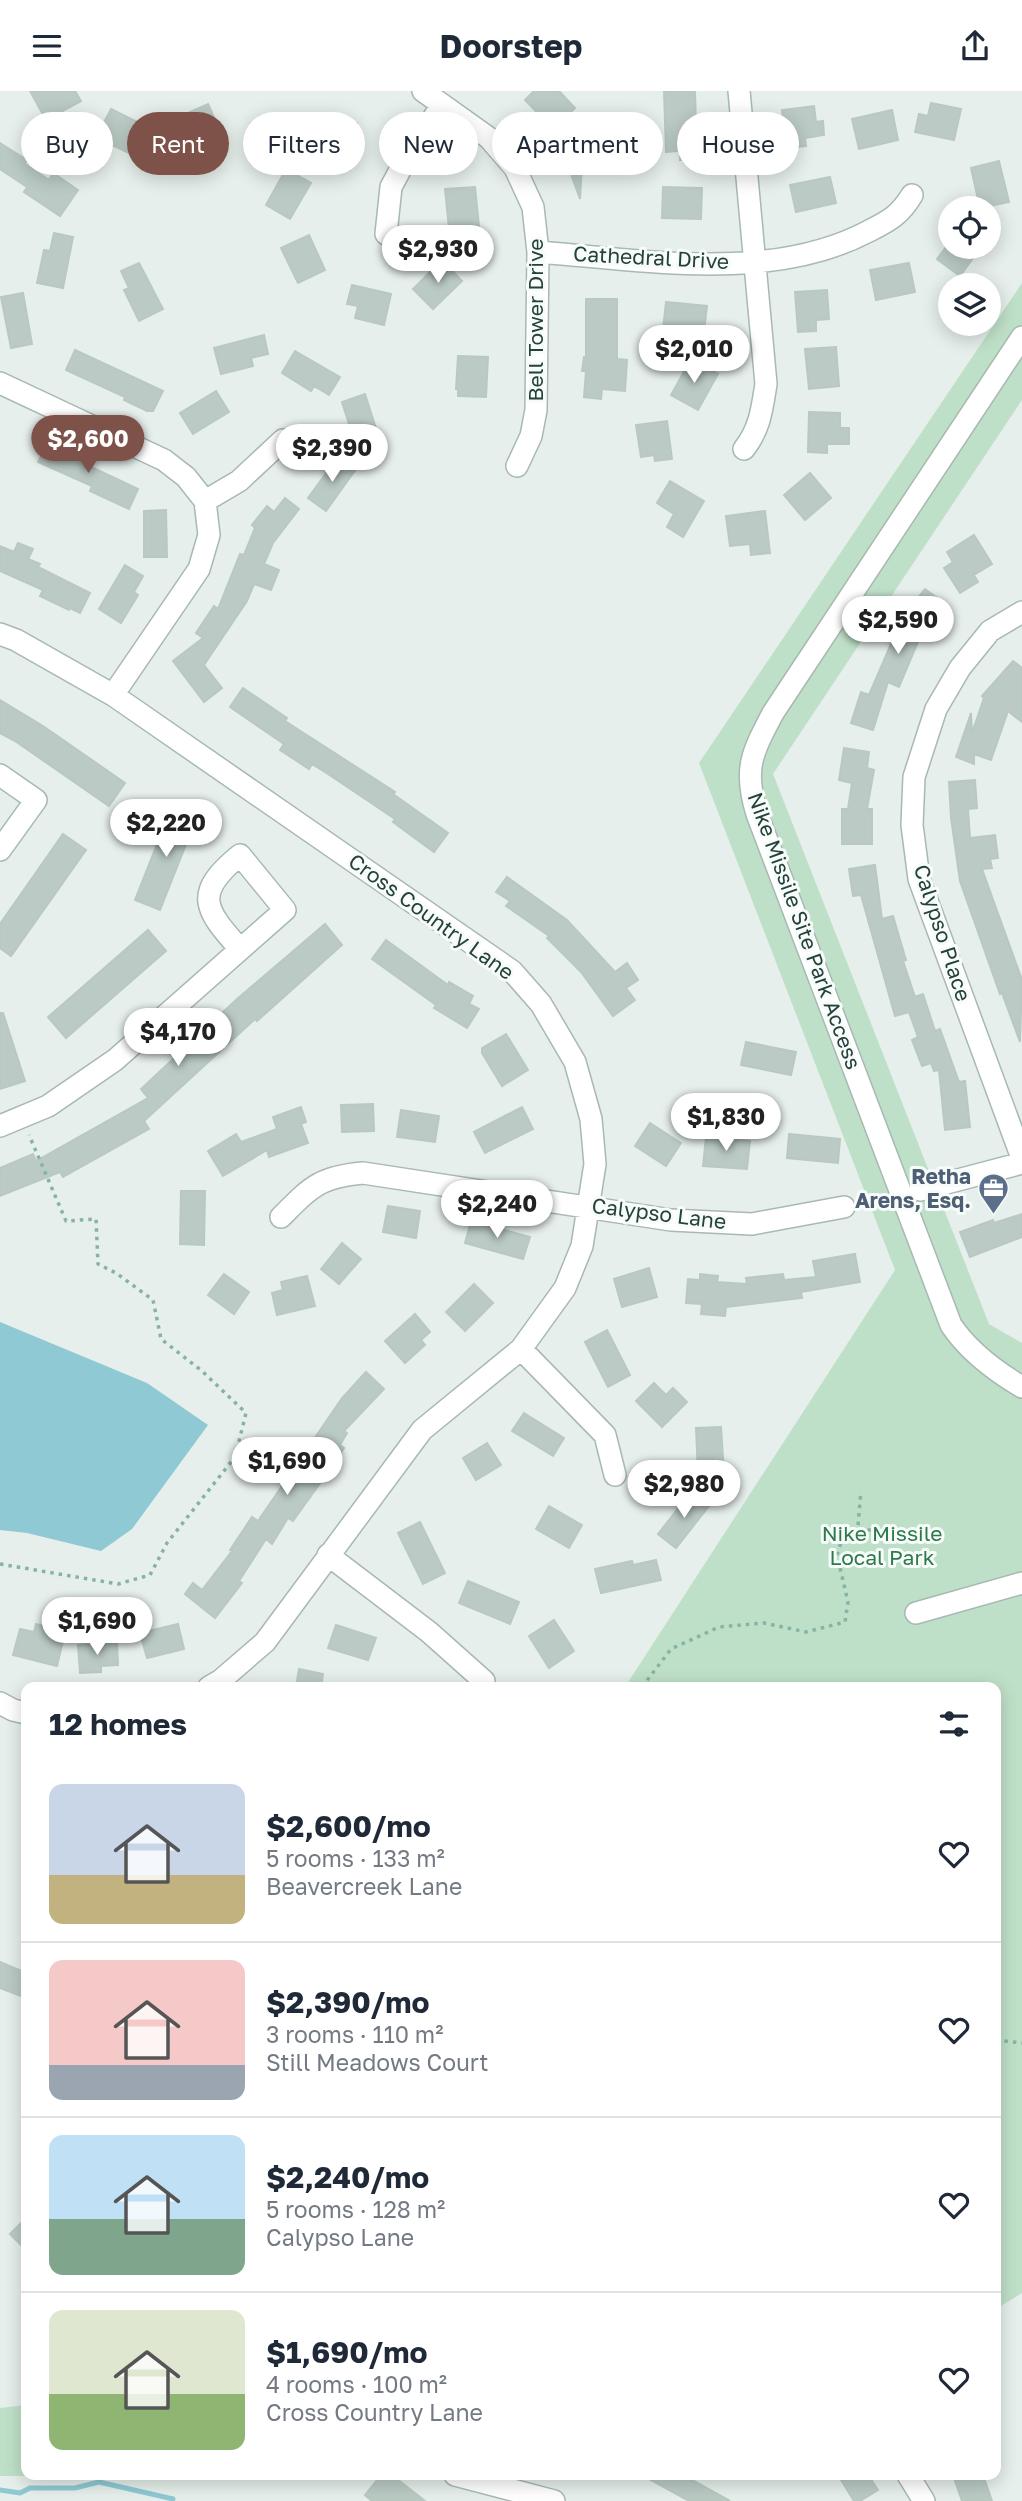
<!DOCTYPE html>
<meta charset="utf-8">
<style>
body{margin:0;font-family:"Golos Text",sans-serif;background:#f6f6f7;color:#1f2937;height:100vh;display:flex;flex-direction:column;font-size:26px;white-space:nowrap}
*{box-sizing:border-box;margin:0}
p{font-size:23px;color:#747a83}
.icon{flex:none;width:38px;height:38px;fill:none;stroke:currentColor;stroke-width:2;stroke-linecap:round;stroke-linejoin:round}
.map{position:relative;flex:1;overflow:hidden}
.side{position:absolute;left:21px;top:1591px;width:980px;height:798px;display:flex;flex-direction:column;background:#fff;border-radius:14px;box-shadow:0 4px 18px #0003}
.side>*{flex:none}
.banner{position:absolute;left:21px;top:21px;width:980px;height:63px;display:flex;gap:14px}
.controls{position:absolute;left:938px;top:105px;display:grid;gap:14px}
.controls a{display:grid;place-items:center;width:63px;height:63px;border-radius:50%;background:#fff;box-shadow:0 4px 18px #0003;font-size:35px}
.price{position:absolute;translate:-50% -60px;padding:0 16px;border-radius:24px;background:#fff;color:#222;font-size:23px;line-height:46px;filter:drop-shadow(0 2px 4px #0008)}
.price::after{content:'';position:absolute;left:50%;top:42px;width:21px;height:16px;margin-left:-10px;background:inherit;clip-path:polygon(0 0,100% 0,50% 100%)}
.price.active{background:#7f5249;color:#fff}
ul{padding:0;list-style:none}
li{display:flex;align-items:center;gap:21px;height:175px;padding:0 28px}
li+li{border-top:2px solid #e0e1e3}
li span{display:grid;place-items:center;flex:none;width:196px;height:140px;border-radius:14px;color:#555}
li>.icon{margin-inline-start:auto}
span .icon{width:84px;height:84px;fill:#fffc;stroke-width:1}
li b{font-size:30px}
h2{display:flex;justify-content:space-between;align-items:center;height:84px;padding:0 28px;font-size:30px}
.tag{padding:0 24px;border-radius:32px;background:#fff;box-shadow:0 4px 18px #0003;font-size:24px;line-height:63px}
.tag.active{background:#7f5249;color:#fff}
header{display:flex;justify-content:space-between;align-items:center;height:91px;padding:0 28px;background:#fff;font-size:32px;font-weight:700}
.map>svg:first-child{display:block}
</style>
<header><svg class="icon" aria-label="menu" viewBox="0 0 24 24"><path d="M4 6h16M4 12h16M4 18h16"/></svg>Doorstep<svg class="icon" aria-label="share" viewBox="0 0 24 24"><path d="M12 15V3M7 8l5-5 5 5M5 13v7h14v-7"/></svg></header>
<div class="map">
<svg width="1022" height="2410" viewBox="0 0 1022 2410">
<rect width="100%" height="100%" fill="#e6efeb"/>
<path fill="#bfe0c8" d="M 1022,192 L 1022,309 L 773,683 L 989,1233 L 1022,1252 L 1022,2202 L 996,2218 L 996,1596 L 625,1596 L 895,1179 L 699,672 Z
M 26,2314 L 26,2384 L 95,2385 L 0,2385 L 0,2317 Z"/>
<path fill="#8ec9d4" d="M 0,1231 L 147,1292 L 208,1334 L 132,1438 L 101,1460 L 27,1442 L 0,1439 Z"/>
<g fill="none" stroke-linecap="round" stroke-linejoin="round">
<path stroke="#8ec9d4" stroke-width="5" d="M 0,2399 L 20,2402 L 30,2397 L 75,2397 L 99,2391 L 173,2408"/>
</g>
<path fill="#bbcac4" stroke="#b8c9c2" stroke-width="2" d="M 30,0 L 75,0 L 81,10 L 46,29 Z
M 534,0 L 559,0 L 575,17 L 553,38 L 525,9 Z
M 664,0 L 695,0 L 697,69 L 680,69 L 680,60 L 666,61 Z
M 931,12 L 961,18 L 954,49 L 915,41 L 919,23 L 928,25 Z
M 208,13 L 220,40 L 205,47 L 210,58 L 189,67 L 172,29 Z
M 814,15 L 816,31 L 823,30 L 824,44 L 805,47 L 806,55 L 786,57 L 782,19 Z
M 111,18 L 147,36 L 133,64 L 106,51 L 112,40 L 102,35 Z
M 892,19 L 898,49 L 859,58 L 852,28 Z
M 327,28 L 357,32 L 350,79 L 333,77 L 335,67 L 321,65 Z
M 0,52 L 27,69 L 25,73 L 49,89 L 53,82 L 78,99 L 60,125 L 24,101 L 27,96 L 0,78 Z
M 591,56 L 597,73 L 582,74 L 580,108 L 568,75 L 547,76 L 546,73 Z
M 999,70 L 1009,111 L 980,117 L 971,77 Z
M 286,78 L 311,92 L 290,128 L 266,114 Z
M 830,86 L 836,112 L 796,121 L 790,94 Z
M 475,96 L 479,135 L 449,138 L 445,98 Z
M 663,96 L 702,97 L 701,128 L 662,127 Z
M 54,142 L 73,146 L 63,197 L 37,192 L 44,159 L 50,160 Z
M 309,144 L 325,179 L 298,192 L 281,157 Z
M 946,156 L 981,156 L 960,185 L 937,168 Z
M 442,169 L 462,190 L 433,218 L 413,198 Z
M 139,172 L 163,218 L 139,230 L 124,199 L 129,197 L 121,180 Z
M 909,172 L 915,201 L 876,209 L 870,179 Z
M 352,194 L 391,203 L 384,234 L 355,227 L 358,215 L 347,213 Z
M 827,199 L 829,228 L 816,229 L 816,240 L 798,241 L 795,201 Z
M 23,202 L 32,253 L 11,257 L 1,206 Z
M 586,208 L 617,208 L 617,268 L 627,269 L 625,300 L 602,298 L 601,308 L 584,306 L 586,280 L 582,280 L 584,266 L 586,266 Z
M 666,211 L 707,215 L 704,241 L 663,238 Z
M 264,244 L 268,263 L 251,267 L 253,275 L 221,283 L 214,257 Z
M 836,256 L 839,295 L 809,298 L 805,258 Z
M 75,259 L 163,300 L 153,320 L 147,320 L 124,309 L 125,306 L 66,279 Z
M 295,260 L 340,286 L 329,304 L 314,295 L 311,300 L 282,282 Z
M 458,265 L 488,266 L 486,306 L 458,305 L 458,298 L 456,298 Z
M 691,268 L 718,283 L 698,319 L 671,304 Z
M 216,300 L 229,321 L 193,343 L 180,322 Z
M 365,303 L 378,344 L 355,352 L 342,311 Z
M 809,321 L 840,322 L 840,337 L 849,337 L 849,353 L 827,353 L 827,362 L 808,361 Z
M 667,330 L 672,368 L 655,370 L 654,364 L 641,366 L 636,334 Z
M 48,351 L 89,370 L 87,374 L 138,398 L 129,418 L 90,400 L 92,395 L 38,371 Z
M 338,366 L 356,378 L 326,420 L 308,407 Z
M 810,382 L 831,407 L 805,429 L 784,404 Z
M 670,390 L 704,410 L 683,446 L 667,436 L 674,423 L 657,412 Z
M 285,407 L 299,418 L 273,452 L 264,473 L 279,479 L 271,499 L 254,493 L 247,510 L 204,574 L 222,597 L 204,611 L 173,570 L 203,547 L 196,542 L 214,515 L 218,518 L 240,463 L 244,464 L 255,437 L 252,434 L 267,415 L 274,421 Z
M 166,419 L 167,466 L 144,466 L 144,420 Z
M 765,420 L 770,462 L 751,464 L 750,453 L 730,455 L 726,425 Z
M 974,444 L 992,473 L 974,484 L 978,491 L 960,502 L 944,477 L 953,471 L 947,461 Z
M 18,452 L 33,458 L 28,468 L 40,473 L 38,476 L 90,502 L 80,522 L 70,517 L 69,519 L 40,505 L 43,499 L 0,480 L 0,455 L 14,461 Z
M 125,474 L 143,485 L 134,501 L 138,504 L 121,532 L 99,518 Z
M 925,498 L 944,512 L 931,529 L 937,534 L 925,550 L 920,546 L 899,596 L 888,591 L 873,639 L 851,632 L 861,601 L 869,604 L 903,525 Z
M 1013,570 L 1022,577 L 1022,631 L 1008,620 L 991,669 L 974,663 L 974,673 L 956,666 L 971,622 L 972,642 L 984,607 L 982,605 Z
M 243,597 L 287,627 L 285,630 L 395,701 L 393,703 L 448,742 L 434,761 L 393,731 L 395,728 L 328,683 L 312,673 L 309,678 L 280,659 L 284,653 L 230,616 Z
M 0,609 L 43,635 L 125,692 L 109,715 L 15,650 L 0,642 Z
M 844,657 L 869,661 L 867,677 L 874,679 L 867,718 L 872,718 L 872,753 L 842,753 L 842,718 L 848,718 L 852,692 L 839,689 Z
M 975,689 L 977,717 L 968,718 L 970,747 L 995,744 L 998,767 L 990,768 L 992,777 L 982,778 L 1022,889 L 1020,951 L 1002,902 L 1000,903 L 960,790 L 951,727 L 949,691 Z
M 171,718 L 196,728 L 160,819 L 135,809 Z
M 63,743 L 86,759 L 11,865 L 0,857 L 0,833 Z
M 875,774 L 882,828 L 893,825 L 906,869 L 903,870 L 915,906 L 923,903 L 935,940 L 940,938 L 959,991 L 965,990 L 970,1036 L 945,1039 L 939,979 L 934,980 L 931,972 L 922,975 L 912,949 L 918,946 L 909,921 L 895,925 L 861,804 L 853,805 L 849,778 Z
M 507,786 L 567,829 L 615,881 L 627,872 L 638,889 L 626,897 L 635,909 L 613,925 L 581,881 L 547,847 L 549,845 L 506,815 L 510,810 L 496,801 Z
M 325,833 L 342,854 L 257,930 L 255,928 L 144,1030 L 149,1038 L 63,1086 L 60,1081 L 0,1105 L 0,1077 L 33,1063 L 36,1070 L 148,1007 L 141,998 L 237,908 Z
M 148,839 L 166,860 L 66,947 L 48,926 Z
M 386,849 L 448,894 L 449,891 L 473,905 L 469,913 L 479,918 L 467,937 L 434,917 L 436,914 L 372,868 Z
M 0,922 L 3,922 L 25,990 L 0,998 Z
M 506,943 L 528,979 L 502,995 L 482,962 L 482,957 Z
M 746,951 L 796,961 L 791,984 L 741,974 Z
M 373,1013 L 374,1040 L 342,1041 L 341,1014 Z
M 301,1016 L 306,1031 L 301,1033 L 308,1052 L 269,1066 L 267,1059 L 223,1085 L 208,1060 L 236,1043 L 241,1051 L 277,1038 L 273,1026 Z
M 522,1016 L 533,1038 L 485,1062 L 474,1041 Z
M 401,1019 L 439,1025 L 435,1051 L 397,1046 Z
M 650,1032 L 681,1052 L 666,1075 L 635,1055 Z
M 789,1043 L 840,1048 L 838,1072 L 787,1067 Z
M 706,1046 L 750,1050 L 747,1078 L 703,1075 Z
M 181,1100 L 205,1100 L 204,1154 L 180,1153 Z
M 388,1115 L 420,1120 L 416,1147 L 383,1141 Z
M 1022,1123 L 1022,1146 L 970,1166 L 960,1141 L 993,1129 L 994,1132 Z
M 471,1130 L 530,1146 L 523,1168 L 465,1152 Z
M 342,1152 L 361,1168 L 339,1193 L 321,1178 Z
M 855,1163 L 860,1191 L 801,1201 L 802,1207 L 726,1216 L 725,1225 L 701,1223 L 702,1213 L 686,1212 L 688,1188 L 700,1189 L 700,1183 L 718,1185 L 717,1191 L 747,1193 L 746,1187 L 783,1183 L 784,1189 L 816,1186 L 813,1170 Z
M 649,1177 L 657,1206 L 622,1216 L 614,1188 Z
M 224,1183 L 249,1201 L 234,1223 L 208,1204 Z
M 307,1185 L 315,1215 L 277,1224 L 272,1202 L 283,1199 L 281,1191 Z
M 474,1193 L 493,1212 L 465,1240 L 446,1221 Z
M 415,1223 L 430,1241 L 421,1249 L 425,1254 L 405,1272 L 385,1250 Z
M 607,1239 L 630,1284 L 608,1296 L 585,1251 Z
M 366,1281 L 384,1298 L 344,1340 L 347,1342 L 340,1354 L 344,1357 L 331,1377 L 293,1430 L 288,1427 L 272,1453 L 266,1448 L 239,1490 L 242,1492 L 215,1527 L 185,1503 L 193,1492 L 202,1499 L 232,1460 L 230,1459 L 252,1426 L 258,1430 L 342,1307 Z
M 654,1292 L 666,1304 L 673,1297 L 687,1311 L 662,1336 L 636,1310 Z
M 524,1322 L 564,1347 L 553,1365 L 512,1340 Z
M 721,1336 L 724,1383 L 698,1384 L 696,1337 Z
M 487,1352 L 501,1374 L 476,1389 L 463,1367 Z
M 691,1401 L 709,1415 L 676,1457 L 658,1443 Z
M 549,1415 L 582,1434 L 569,1457 L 536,1438 Z
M 420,1431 L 445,1482 L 423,1493 L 398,1442 Z
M 656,1469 L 661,1489 L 601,1502 L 595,1478 L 632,1470 L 633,1474 Z
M 468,1490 L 519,1511 L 510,1533 L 459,1512 Z
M 554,1529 L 574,1560 L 549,1577 L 529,1545 Z
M 36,1533 L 52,1537 L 49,1547 L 63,1550 L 57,1575 L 13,1564 L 20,1538 L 34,1541 Z
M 178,1533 L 184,1558 L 147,1567 L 140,1542 Z
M 336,1534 L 376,1547 L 368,1569 L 328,1557 Z
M 117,1551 L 118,1574 L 101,1575 L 101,1581 L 80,1582 L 78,1554 Z
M 299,1578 L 323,1583 L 321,1596 L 296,1596 Z
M 0,1871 L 26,1882 L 26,1907 L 0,1897 Z
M 26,2127 L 26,2159 L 10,2143 Z
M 381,2384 L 392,2384 L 425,2410 L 372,2410 L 365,2404 Z
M 642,2384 L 695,2384 L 692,2389 L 730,2410 L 689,2410 Z
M 838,2384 L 868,2384 L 878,2399 L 860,2410 L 854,2410 Z
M 953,2384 L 983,2384 L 992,2410 L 962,2410 Z"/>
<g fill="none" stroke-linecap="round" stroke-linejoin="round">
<defs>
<path id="minor" d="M 423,0 L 489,47 L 515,77 L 533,116 L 538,161 L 536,319 L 531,345 L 517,375
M 739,0 L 766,293 C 762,318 760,338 744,358
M 386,143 L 391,96 L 406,68 L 442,14
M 538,161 C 644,169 771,192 869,140 C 889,130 900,124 912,104
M 1022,246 L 773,622 C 752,662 743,678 757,723 L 951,1234 C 969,1261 995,1280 1022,1296
M 0,292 L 164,369 L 186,386 L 205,410 L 209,444 L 199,478 L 113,604
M 205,410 L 239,390 L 283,349
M 1022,521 L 990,540 L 960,577 L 936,618 L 914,686 L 912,734 L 919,788 L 1022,1067
M 0,543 L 16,549 L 113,604 L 512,880 L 541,913 L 575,971 L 591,1028 L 595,1073 L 582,1155 L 565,1197 L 521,1258 L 422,1339 L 265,1551 L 221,1589 L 209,1596
M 0,684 L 36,709 L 0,759
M 0,1035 L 48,1015 L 115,969 L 285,819 L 240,764 C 193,802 204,818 240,858
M 920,1099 L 1022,1072
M 281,1126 C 311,1096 319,1086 363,1082 L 671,1129 L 752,1133 L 844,1116
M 521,1258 L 605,1344 L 615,1384
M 328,1464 L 429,1541 L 484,1590
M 916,1522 L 1022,1492
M 0,1612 L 13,1619 L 26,1622
M 455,2384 L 554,2410
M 908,2384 L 924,2410"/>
</defs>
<use href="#minor" stroke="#a8b8b2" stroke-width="24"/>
<path stroke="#86b3a5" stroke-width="3.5" stroke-dasharray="3.5 5" stroke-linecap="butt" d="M 863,1113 L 883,1109
M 855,1442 L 858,1434 L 861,1400
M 0,1473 L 118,1493 L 150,1484 L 167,1452 L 235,1366 L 246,1322 L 202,1280 L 161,1248 L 153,1209 L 116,1182 L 98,1173 L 96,1128 L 66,1130 L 29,1044
M 642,1596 L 671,1558 L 719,1536 L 764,1532 L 806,1541 L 845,1531 L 848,1511 L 837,1464 L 841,1451 C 857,1441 876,1434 895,1440
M 996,1949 L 1022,1952"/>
<use href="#minor" stroke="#fff" stroke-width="21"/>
</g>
<defs>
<symbol id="office-pin" viewBox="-11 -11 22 30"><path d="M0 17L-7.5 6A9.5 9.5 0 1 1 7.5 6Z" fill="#5c6f8a" stroke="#f7fbf9"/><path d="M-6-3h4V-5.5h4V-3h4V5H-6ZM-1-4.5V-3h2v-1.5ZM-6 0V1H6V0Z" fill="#fff"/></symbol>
</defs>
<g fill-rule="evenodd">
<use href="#office-pin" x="976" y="1080" width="35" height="47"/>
</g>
<g text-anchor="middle" stroke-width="6" stroke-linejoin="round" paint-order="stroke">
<g font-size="21" fill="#24423a" stroke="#f7fbf9">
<text transform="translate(651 167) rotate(3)" y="7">Cathedral Drive</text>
<text transform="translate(536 229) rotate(-90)" y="7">Bell Tower Drive</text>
<text transform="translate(431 826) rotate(36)" y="7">Cross Country Lane</text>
<text transform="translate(804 840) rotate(70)" y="7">Nike Missile Site Park Access</text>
<text transform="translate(942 842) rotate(72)" y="7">Calypso Place</text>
<text transform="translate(659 1123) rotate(7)" y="7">Calypso Lane</text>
</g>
<g font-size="21" font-weight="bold" fill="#4e5e75" stroke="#f7fbf9" text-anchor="end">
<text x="971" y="1093">Retha<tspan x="971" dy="24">Arens, Esq.</tspan></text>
</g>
<g font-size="21" fill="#2d7a4b" stroke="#f7fbf9">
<text x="882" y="1450">Nike Missile<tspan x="882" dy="24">Local Park</tspan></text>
</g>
</g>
</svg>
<div class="controls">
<a><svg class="icon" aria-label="locate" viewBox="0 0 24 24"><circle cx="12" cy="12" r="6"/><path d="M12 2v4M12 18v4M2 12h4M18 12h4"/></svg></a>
<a><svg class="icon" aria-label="layers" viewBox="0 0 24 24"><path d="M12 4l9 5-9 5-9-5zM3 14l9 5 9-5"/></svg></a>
</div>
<b class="price" style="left:438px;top:194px">$2,930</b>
<b class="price" style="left:694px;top:294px">$2,010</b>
<b class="price active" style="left:88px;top:384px">$2,600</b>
<b class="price" style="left:332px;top:393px">$2,390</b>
<b class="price" style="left:898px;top:565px">$2,590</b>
<b class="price" style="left:166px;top:768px">$2,220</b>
<b class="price" style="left:178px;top:977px">$4,170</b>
<b class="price" style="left:726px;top:1062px">$1,830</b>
<b class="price" style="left:497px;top:1149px">$2,240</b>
<b class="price" style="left:287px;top:1406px">$1,690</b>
<b class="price" style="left:684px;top:1429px">$2,980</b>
<b class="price" style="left:97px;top:1566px">$1,690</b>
<div class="banner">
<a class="tag">Buy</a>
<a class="tag active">Rent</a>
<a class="tag">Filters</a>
<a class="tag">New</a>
<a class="tag">Apartment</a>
<a class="tag">House</a>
</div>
<section class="side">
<h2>12 homes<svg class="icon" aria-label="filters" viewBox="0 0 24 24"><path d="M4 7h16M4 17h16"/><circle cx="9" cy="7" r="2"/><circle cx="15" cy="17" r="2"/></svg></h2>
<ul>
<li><span style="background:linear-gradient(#c9d6e8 65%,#c2b280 0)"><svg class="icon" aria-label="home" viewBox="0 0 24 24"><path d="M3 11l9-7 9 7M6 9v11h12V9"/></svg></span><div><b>$2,600/mo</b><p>5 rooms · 133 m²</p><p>Beavercreek Lane</p></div><svg class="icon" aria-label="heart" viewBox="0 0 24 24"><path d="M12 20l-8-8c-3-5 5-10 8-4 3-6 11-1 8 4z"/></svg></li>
<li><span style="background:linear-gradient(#f6c9c9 75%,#9aa5b1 0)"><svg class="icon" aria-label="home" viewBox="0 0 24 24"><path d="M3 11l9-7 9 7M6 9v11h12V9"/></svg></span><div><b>$2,390/mo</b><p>3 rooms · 110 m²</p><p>Still Meadows Court</p></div><svg class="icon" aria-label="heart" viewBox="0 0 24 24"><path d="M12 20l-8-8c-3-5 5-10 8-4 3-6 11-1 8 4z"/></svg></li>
<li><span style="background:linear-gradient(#bfe0f5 60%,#7fa58c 0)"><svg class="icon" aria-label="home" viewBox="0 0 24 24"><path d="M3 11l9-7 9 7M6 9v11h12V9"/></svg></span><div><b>$2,240/mo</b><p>5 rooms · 128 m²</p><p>Calypso Lane</p></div><svg class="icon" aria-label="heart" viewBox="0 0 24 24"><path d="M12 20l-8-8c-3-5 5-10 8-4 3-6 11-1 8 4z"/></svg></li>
<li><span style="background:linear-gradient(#dfe7d0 60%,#8fb573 0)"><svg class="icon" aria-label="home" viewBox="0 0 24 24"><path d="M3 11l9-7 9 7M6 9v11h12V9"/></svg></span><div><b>$1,690/mo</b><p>4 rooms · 100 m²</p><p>Cross Country Lane</p></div><svg class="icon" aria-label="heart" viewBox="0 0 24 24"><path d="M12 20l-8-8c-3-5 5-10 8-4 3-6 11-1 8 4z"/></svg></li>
</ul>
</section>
</div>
